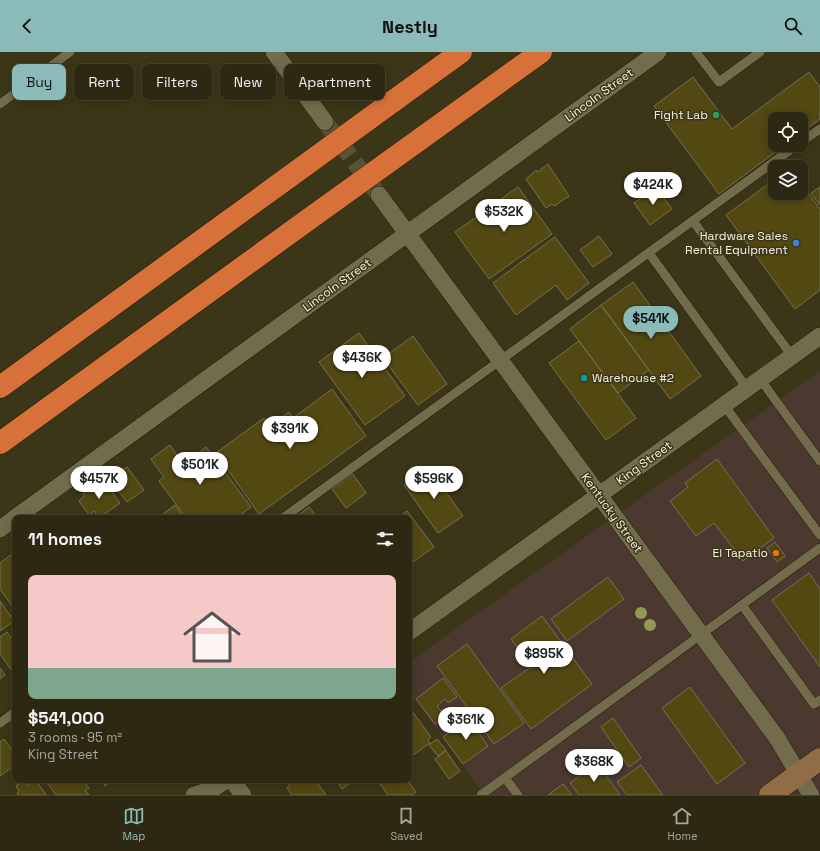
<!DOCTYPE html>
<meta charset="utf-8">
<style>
body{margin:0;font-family:"Space Grotesk",sans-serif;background:#35301b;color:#f1f3f6;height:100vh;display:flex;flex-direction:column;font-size:15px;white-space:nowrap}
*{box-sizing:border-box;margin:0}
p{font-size:13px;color:#a7a69f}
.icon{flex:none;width:22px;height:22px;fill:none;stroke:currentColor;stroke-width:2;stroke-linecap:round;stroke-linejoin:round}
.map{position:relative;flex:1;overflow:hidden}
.panel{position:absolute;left:12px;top:463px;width:400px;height:268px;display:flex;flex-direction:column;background:#2d2812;border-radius:8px;box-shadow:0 2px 10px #0003,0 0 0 1px #484432}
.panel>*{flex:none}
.top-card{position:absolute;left:12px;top:12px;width:400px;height:36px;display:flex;gap:8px}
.tools{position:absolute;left:768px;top:60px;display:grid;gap:8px}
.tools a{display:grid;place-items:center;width:40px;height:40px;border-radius:8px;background:#2d2812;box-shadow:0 2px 10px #0003,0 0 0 1px #484432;font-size:20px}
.price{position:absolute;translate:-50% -34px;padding:0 9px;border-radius:14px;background:#fff;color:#222;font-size:13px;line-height:26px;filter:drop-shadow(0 1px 2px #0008)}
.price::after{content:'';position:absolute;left:50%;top:24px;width:12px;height:9px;margin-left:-6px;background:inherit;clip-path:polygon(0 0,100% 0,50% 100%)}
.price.current{background:#8bbbb9;color:#111}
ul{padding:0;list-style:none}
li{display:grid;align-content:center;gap:8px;height:212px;padding:0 16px}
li+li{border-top:1px solid #484432}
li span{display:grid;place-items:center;height:124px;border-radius:8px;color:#555}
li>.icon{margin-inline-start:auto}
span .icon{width:72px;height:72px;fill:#fffc;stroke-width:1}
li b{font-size:17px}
h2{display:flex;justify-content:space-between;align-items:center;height:48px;padding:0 16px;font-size:17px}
.tag{padding:0 14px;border-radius:8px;background:#2d2812;box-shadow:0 2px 10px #0003,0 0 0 1px #484432;font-size:14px;line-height:36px}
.tag.current{background:#8bbbb9;color:#111}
header{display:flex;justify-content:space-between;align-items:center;height:52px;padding:0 16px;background:#8bbbb9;color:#111;font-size:18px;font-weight:600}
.tab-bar{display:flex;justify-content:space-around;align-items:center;height:56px;border-top:1px solid #484432;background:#2d2812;font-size:11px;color:#a7a69f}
.tab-bar a{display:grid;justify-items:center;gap:2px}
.tab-bar .current{color:#8bbbb9}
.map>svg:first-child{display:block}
</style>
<header><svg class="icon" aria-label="back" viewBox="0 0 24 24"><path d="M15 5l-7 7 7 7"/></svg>Nestly<svg class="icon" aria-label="search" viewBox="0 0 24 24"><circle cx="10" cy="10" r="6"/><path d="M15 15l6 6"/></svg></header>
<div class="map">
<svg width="820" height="743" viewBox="0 0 820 743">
<rect width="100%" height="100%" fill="#3c3618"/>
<path fill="#4b392f" d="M 820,319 L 820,743 L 481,743 L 483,741 L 409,639 L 409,610 Z"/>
<path fill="#524812" stroke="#777151" d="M 809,20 L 820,35 L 820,67 L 801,81 L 801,67 L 775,67 L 775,93 L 785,93 L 719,142 L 654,54 L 693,25 L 732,77 Z
M 548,112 L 569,144 L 554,154 L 552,152 L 546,156 L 526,127 L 536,118 L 538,120 Z
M 775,127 L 775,141 L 801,141 L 801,131 L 820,157 L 820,238 L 795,257 L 726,163 Z
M 518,135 L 552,182 L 489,227 L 455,180 Z
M 656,135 L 672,157 L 650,173 L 634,151 Z
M 820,135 L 820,153 L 811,141 Z
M 599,184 L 612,202 L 593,215 L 580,198 Z
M 555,185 L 589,231 L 567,248 L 556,233 L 516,263 L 493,231 Z
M 633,230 L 701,324 L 670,347 L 601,253 Z
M 601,253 L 649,318 L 618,341 L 570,277 Z
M 359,281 L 405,344 L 365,373 L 319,310 Z
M 413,284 L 447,332 L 418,353 L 383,306 Z
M 579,289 L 636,366 L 606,388 L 549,311 Z
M 332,337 L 366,384 L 259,462 L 216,401 L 264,366 L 273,380 L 277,377 L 273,372 L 289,360 L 293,366 Z
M 170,393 L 183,412 L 206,395 L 251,455 L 236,466 L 186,466 L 159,429 L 164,425 L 151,407 Z
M 717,407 L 774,486 L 743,509 L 714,471 L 696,484 L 670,449 L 688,435 L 685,431 Z
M 127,415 L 144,438 L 127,450 L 110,428 Z
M 429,416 L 463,464 L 438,481 L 404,433 Z
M 353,422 L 366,441 L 346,456 L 332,437 Z
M 103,428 L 120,451 L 99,466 L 94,459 L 89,463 L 79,449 L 84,444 L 83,442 Z
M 175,453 L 184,466 L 158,466 Z
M 309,455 L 318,466 L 294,466 Z
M 407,459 L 434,495 L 410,512 L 409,466 L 398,466 Z
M 775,490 L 785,504 L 777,510 L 767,496 Z
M 12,502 L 15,506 L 15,558 L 0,537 L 0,511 Z
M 809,521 L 820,537 L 820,615 L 772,548 Z
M 608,525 L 624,547 L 567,589 L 551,567 Z
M 0,549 L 14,569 L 0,579 Z
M 542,564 L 592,632 L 531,677 L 501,636 L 531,615 L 511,587 Z
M 7,580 L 15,591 L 15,623 L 0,602 L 0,585 Z
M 467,592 L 524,671 L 494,692 L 437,614 Z
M 0,616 L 5,623 L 0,627 Z
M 443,626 L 457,645 L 448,651 L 445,647 L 437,654 L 445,664 L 435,672 L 416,647 Z
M 690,635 L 745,711 L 717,732 L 662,656 Z
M 409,655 L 431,685 L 428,688 L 430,691 L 413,703 L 411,700 L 409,701 Z
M 468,666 L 488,694 L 463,712 L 443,685 Z
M 613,666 L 641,706 L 629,715 L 601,675 Z
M 4,687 L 15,702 L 15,713 L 0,724 L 0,690 Z
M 437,687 L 446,698 L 438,704 L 429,693 Z
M 446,699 L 460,719 L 449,727 L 435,707 Z
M 597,711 L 620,743 L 579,743 L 570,731 Z
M 641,713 L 663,743 L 627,743 L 617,730 Z
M 36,728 L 46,743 L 18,743 L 17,741 L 19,739 L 16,734 L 23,729 L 27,734 Z
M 45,728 L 83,728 L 89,736 L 85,738 L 89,743 L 56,743 Z
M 101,728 L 113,728 L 105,734 Z
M 315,728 L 326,743 L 292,743 L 287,736 L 290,734 L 286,728 Z
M 336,728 L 354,728 L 342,737 Z
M 377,728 L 407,728 L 416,740 L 412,743 L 388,743 Z
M 563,732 L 572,743 L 548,743 Z"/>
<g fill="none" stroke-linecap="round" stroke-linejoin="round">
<path stroke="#585236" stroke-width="17" stroke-dasharray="17 8" stroke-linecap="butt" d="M 325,70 L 379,143"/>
<defs>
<path id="service" d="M 696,0 L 719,30 L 760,0
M 0,52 L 70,0
M 801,90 L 820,77
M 693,169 L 792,304
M 649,201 L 747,336
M 760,327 L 820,409
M 724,353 L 820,483
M 283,466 L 797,93
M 742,553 L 814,652 L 820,648
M 0,671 L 15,660
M 505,726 L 518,743
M 481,743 L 820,496"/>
<path id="minor" d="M 274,0 L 325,70
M 379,143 L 777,686 L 811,743
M 15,466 L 658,0
M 0,477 L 15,466
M 409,580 L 820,284
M 232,728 L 243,743
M 194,743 L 213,737 L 226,728"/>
<path id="secondary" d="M 770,743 L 820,707"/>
<path id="motorway" d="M 392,50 L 461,0
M 419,88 L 541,0
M 0,335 L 289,125
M 0,391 L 316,162"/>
</defs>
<use href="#service" stroke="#231d00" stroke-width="10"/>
<use href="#minor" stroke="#231d00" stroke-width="18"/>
<use href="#secondary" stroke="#231d00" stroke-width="23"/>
<use href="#motorway" stroke="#231d00" stroke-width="23"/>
<use href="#service" stroke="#726c4d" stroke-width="9"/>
<use href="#minor" stroke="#726c4d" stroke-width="17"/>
<use href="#secondary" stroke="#916d47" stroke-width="22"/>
<use href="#motorway" stroke="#d8703a" stroke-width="22"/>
<defs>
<path id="motorway-bridge" d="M 289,125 L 392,50
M 316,162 L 419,88"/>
</defs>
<use href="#motorway-bridge" stroke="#231d00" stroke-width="23" stroke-linecap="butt"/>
<use href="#motorway-bridge" stroke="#d8703a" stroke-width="22"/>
</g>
<g fill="#929957">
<circle cx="641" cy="561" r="6"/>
<circle cx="650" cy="573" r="6"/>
</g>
<circle fill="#2e9e5b" stroke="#3c3618" stroke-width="1.5" cx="716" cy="63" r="4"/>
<circle fill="#3f7fe0" stroke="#3c3618" stroke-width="1.5" cx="796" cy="191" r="4"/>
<circle fill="#0f9aa8" stroke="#3c3618" stroke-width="1.5" cx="584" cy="326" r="4"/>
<circle fill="#e8710a" stroke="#3c3618" stroke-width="1.5" cx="776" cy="501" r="4"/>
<g text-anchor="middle" stroke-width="3" stroke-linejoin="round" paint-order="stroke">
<g font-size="12" fill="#f7f3e2" stroke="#3c3618">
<text transform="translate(599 43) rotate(-36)" y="4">Lincoln Street</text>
<text transform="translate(337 233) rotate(-36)" y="4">Lincoln Street</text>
<text transform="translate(644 411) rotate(-36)" y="4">King Street</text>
<text transform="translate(612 461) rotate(54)" y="4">Kentucky Street</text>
</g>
<g font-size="12" fill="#f7f3e2" stroke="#3c3618" text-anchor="end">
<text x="708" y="67">Fight Lab</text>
<text x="788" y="188">Hardware Sales<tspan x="788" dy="14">Rental Equipment</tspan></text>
<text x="592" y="330" text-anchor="start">Warehouse #2</text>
<text x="768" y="505">El Tapatio</text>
</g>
</g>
</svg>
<div class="tools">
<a><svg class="icon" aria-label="locate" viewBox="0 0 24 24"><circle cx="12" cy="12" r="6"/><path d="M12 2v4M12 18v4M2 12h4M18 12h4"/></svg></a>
<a><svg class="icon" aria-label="layers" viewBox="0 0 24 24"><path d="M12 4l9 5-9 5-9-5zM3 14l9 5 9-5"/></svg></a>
</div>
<b class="price" style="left:653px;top:154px">$424K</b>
<b class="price" style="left:504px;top:181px">$532K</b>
<b class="price current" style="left:651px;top:288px">$541K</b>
<b class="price" style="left:362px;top:327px">$436K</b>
<b class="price" style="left:290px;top:398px">$391K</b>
<b class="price" style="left:200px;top:434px">$501K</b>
<b class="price" style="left:99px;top:448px">$457K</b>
<b class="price" style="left:434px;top:448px">$596K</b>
<b class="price" style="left:544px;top:623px">$895K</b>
<b class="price" style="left:466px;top:689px">$361K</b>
<b class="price" style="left:594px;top:731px">$368K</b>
<div class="top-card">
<a class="tag current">Buy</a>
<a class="tag">Rent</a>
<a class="tag">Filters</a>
<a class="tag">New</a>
<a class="tag">Apartment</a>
</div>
<section class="panel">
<h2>11 homes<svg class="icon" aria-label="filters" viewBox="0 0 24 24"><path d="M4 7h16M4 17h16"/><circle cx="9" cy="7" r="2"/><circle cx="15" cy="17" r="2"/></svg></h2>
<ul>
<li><span style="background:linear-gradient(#f6c9c9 75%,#7fa58c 0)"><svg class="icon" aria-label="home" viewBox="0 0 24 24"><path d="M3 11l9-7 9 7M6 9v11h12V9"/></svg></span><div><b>$541,000</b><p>3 rooms · 95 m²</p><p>King Street</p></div></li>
</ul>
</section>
</div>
<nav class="tab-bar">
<a class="current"><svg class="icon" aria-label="map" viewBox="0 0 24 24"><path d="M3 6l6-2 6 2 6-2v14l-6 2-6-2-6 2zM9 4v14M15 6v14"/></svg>Map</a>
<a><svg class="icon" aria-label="saved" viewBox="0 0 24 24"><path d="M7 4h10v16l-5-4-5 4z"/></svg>Saved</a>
<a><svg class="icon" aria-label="home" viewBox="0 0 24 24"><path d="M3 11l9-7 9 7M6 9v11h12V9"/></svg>Home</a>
</nav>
